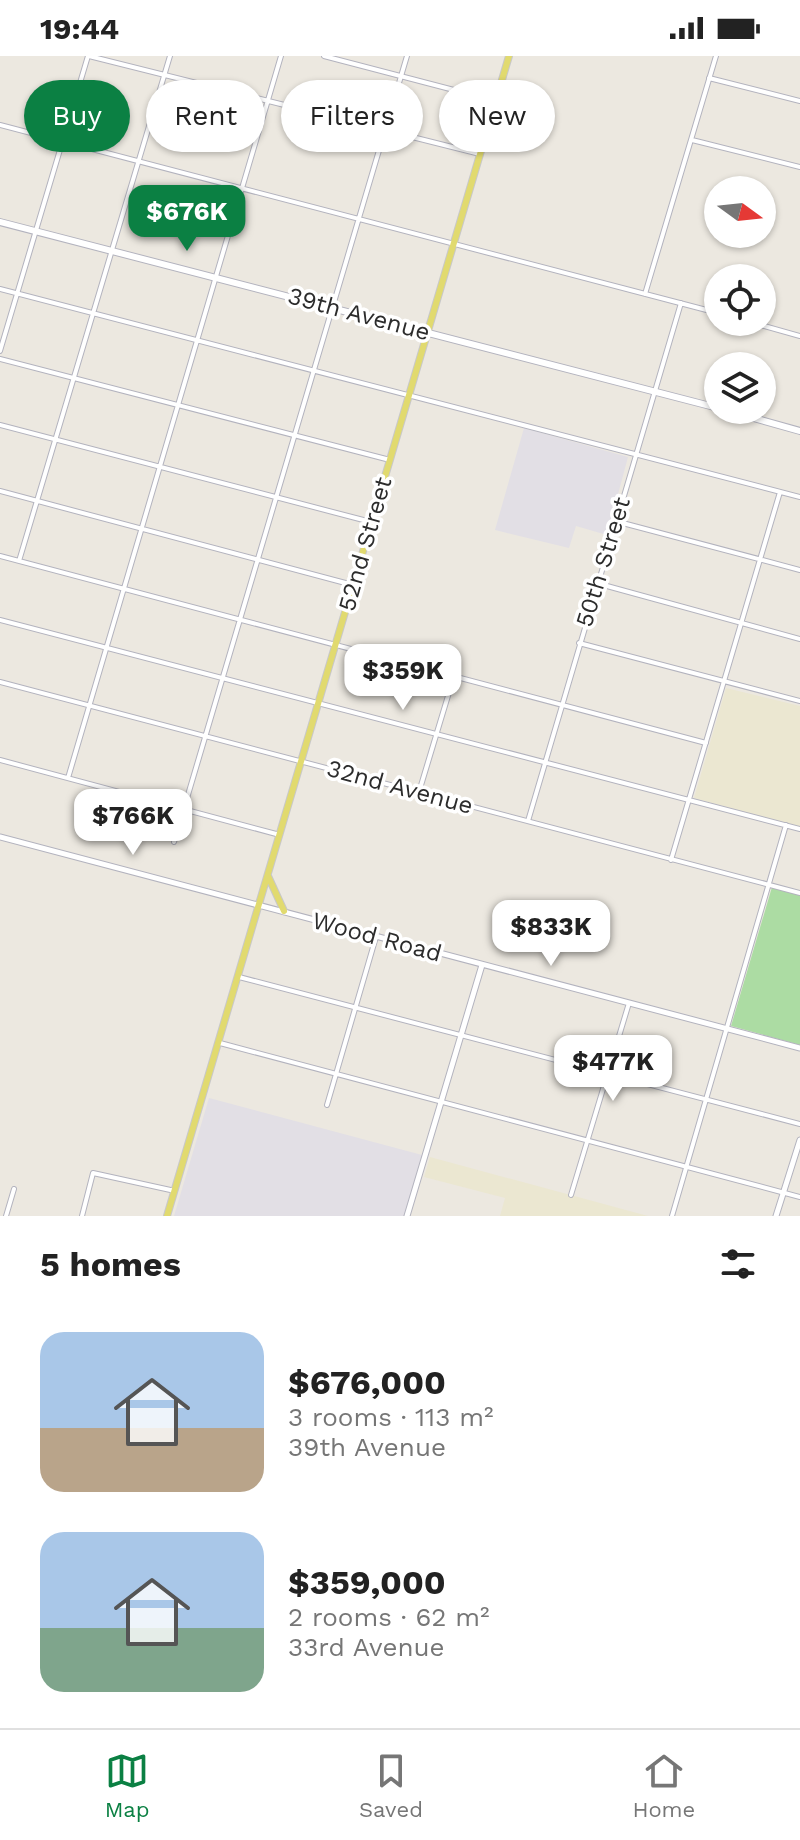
<!DOCTYPE html>
<meta charset="utf-8">
<style>
body{margin:0;font-family:"Work Sans",sans-serif;background:#f2f2f2;color:#222;height:100vh;display:flex;flex-direction:column;font-size:30px;white-space:nowrap}
*{box-sizing:border-box;margin:0}
p{font-size:26px;color:#767676}
.icon{flex:none;width:44px;height:44px;fill:none;stroke:currentColor;stroke-width:2;stroke-linecap:round;stroke-linejoin:round}
.map{position:relative;height:1160px;overflow:hidden}
.side{display:flex;flex-direction:column;background:#fff;flex:1}
.side>*{flex:none}
.guide{position:absolute;left:24px;top:24px;width:752px;height:72px;display:flex;gap:16px}
.needle{width:52px;rotate:105deg}
.tools{position:absolute;left:704px;top:120px;display:grid;gap:16px}
.tools a{display:grid;place-items:center;width:72px;height:72px;border-radius:50%;background:#fff;box-shadow:0 2px 6px #0004;font-size:40px}
.price{position:absolute;translate:-50% -68px;padding:0 18px;border-radius:16px;background:#fff;color:#222;font-size:26px;line-height:52px;filter:drop-shadow(0 2px 4px #0008)}
.price::after{content:'';position:absolute;left:50%;top:48px;width:24px;height:18px;margin-left:-12px;background:inherit;clip-path:polygon(0 0,100% 0,50% 100%)}
.price.on{background:#0b8043;color:#fff}
ul{padding:0;list-style:none}
li{display:flex;align-items:center;gap:24px;height:200px;padding:0 40px}
li span{display:grid;place-items:center;flex:none;width:224px;height:160px;border-radius:24px;color:#555}
li>.icon{margin-inline-start:auto}
span .icon{width:96px;height:96px;fill:#fffc;stroke-width:1}
li b{font-size:34px}
h2{display:flex;justify-content:space-between;align-items:center;height:96px;padding:0 40px;font-size:34px}
.chip{padding:0 28px;border-radius:36px;background:#fff;box-shadow:0 2px 6px #0004;font-size:28px;line-height:72px}
.chip.on{background:#0b8043;color:#fff}
.status{display:flex;justify-content:space-between;align-items:center;height:56px;padding:0 40px;background:#fff;direction:ltr}
.status svg{height:22px;fill:currentColor}
.tab-bar{display:flex;justify-content:space-around;align-items:center;height:112px;border-top:2px solid #e0e0e0;background:#fff;font-size:22px;color:#767676}
.tab-bar a{display:grid;justify-items:center;gap:4px}
.tab-bar .on{color:#0b8043}
.map>svg:first-child{display:block}
</style>
<div class="status"><b>19:44</b><svg viewBox="0 0 49 12"><path d="M0 12V9h3v3zM5 12V6h3v6zM10 12V3h3v9zM15 12V0h3v12zM26 1h20v11H26zM47 4h2v5h-2z"/></svg></div>
<div class="map">
<svg width="800" height="1160" viewBox="0 0 800 1160">
<rect width="100%" height="100%" fill="#ece8e0"/>
<path fill="#e2dfe5" d="M 524,372 L 628,401 L 607,479 L 576,470 L 569,492 L 495,474 Z
M 209,1042 L 422,1099 L 404,1160 L 174,1160 Z"/>
<path fill="#ebe7d1" d="M 726,632 L 800,650 L 800,771 L 694,742 Z
M 430,1101 L 648,1160 L 500,1160 L 505,1142 L 424,1121 Z"/>
<path fill="#acdca3" d="M 772,831 L 800,839 L 800,989 L 731,970 Z"/>
<g fill="none" stroke-linecap="round" stroke-linejoin="round">
<defs>
<path id="minor" d="M 89,0 L 480,98
M 324,0 L 496,45
M 709,22 L 800,45
M 0,69 L 718,257
M 692,84 L 800,111
M 0,233 L 800,441
M 645,238 L 716,0
M 750,266 L 800,280
M 0,295 L 88,0
M 0,303 L 390,404
M 0,369 L 371,466
M 0,435 L 353,529
M 615,465 L 800,514
M 0,500 L 706,687
M 19,505 L 170,0
M 596,527 L 800,583
M 0,564 L 800,773
M 579,587 L 800,645
M 0,626 L 800,837
M 0,704 L 280,779
M 68,722 L 281,0
M 419,736 L 454,620
M 528,765 L 681,247
M 174,786 L 407,0
M 671,804 L 780,436
M 239,921 L 800,1068
M 220,987 L 800,1141
M 327,1049 L 376,881
M 571,1139 L 629,947
M 6,1160 L 14,1133
M 82,1160 L 93,1117 L 175,1135
M 672,1160 L 786,769"/>
<path id="tertiary" d="M 0,781 L 800,992
M 407,1160 L 482,909
M 776,1160 L 800,1084"/>
<path id="secondary" d="M 0,166 L 718,352
M 725,354 L 800,375"/>
<path id="primary" d="M 268,820 L 284,855
M 167,1160 L 509,0"/>
</defs>
<use href="#minor" stroke="#b3b3be" stroke-width="6"/>
<use href="#tertiary" stroke="#b3b3be" stroke-width="7"/>
<use href="#secondary" stroke="#b3b3be" stroke-width="8"/>
<use href="#primary" stroke="#c8c8c8" stroke-width="8"/>
<use href="#minor" stroke="#fff" stroke-width="4"/>
<use href="#tertiary" stroke="#fff" stroke-width="5"/>
<use href="#secondary" stroke="#fff" stroke-width="6"/>
<use href="#primary" stroke="#e1da6f" stroke-width="6"/>
</g>
<g text-anchor="middle" stroke-width="7" stroke-linejoin="round" paint-order="stroke">
<g font-size="24" fill="#2c2c2c" stroke="#fff">
<text transform="translate(359 258) rotate(15)" y="8">39th Avenue</text>
<text transform="translate(365 488) rotate(-74)" y="8">52nd Street</text>
<text transform="translate(603 506) rotate(-73)" y="8">50th Street</text>
<text transform="translate(400 731) rotate(15)" y="8">32nd Avenue</text>
<text transform="translate(377 881) rotate(15)" y="8">Wood Road</text>
</g>
</g>
</svg>
<div class="tools">
<a><svg class="needle" viewBox="-14 -14 28 28"><path d="M0-13l5 13h-10z" fill="#e53935"/><path d="M0 13l5-13h-10z" fill="#767676"/></svg></a>
<a><svg class="icon" aria-label="locate" viewBox="0 0 24 24"><circle cx="12" cy="12" r="6"/><path d="M12 2v4M12 18v4M2 12h4M18 12h4"/></svg></a>
<a><svg class="icon" aria-label="layers" viewBox="0 0 24 24"><path d="M12 4l9 5-9 5-9-5zM3 14l9 5 9-5"/></svg></a>
</div>
<b class="price on" style="left:187px;top:197px">$676K</b>
<b class="price" style="left:403px;top:656px">$359K</b>
<b class="price" style="left:133px;top:801px">$766K</b>
<b class="price" style="left:551px;top:912px">$833K</b>
<b class="price" style="left:613px;top:1047px">$477K</b>
<div class="guide">
<a class="chip on">Buy</a>
<a class="chip">Rent</a>
<a class="chip">Filters</a>
<a class="chip">New</a>
</div>
</div>
<section class="side">
<h2>5 homes<svg class="icon" aria-label="filters" viewBox="0 0 24 24"><path d="M4 7h16M4 17h16"/><circle cx="9" cy="7" r="2"/><circle cx="15" cy="17" r="2"/></svg></h2>
<ul>
<li><span style="background:linear-gradient(#a9c7e8 60%,#b9a48a 0)"><svg class="icon" aria-label="home" viewBox="0 0 24 24"><path d="M3 11l9-7 9 7M6 9v11h12V9"/></svg></span><div><b>$676,000</b><p>3 rooms · 113 m²</p><p>39th Avenue</p></div></li>
<li><span style="background:linear-gradient(#a9c7e8 60%,#7fa58c 0)"><svg class="icon" aria-label="home" viewBox="0 0 24 24"><path d="M3 11l9-7 9 7M6 9v11h12V9"/></svg></span><div><b>$359,000</b><p>2 rooms · 62 m²</p><p>33rd Avenue</p></div></li>
</ul>
</section>
<nav class="tab-bar">
<a class="on"><svg class="icon" aria-label="map" viewBox="0 0 24 24"><path d="M3 6l6-2 6 2 6-2v14l-6 2-6-2-6 2zM9 4v14M15 6v14"/></svg>Map</a>
<a><svg class="icon" aria-label="saved" viewBox="0 0 24 24"><path d="M7 4h10v16l-5-4-5 4z"/></svg>Saved</a>
<a><svg class="icon" aria-label="home" viewBox="0 0 24 24"><path d="M3 11l9-7 9 7M6 9v11h12V9"/></svg>Home</a>
</nav>
